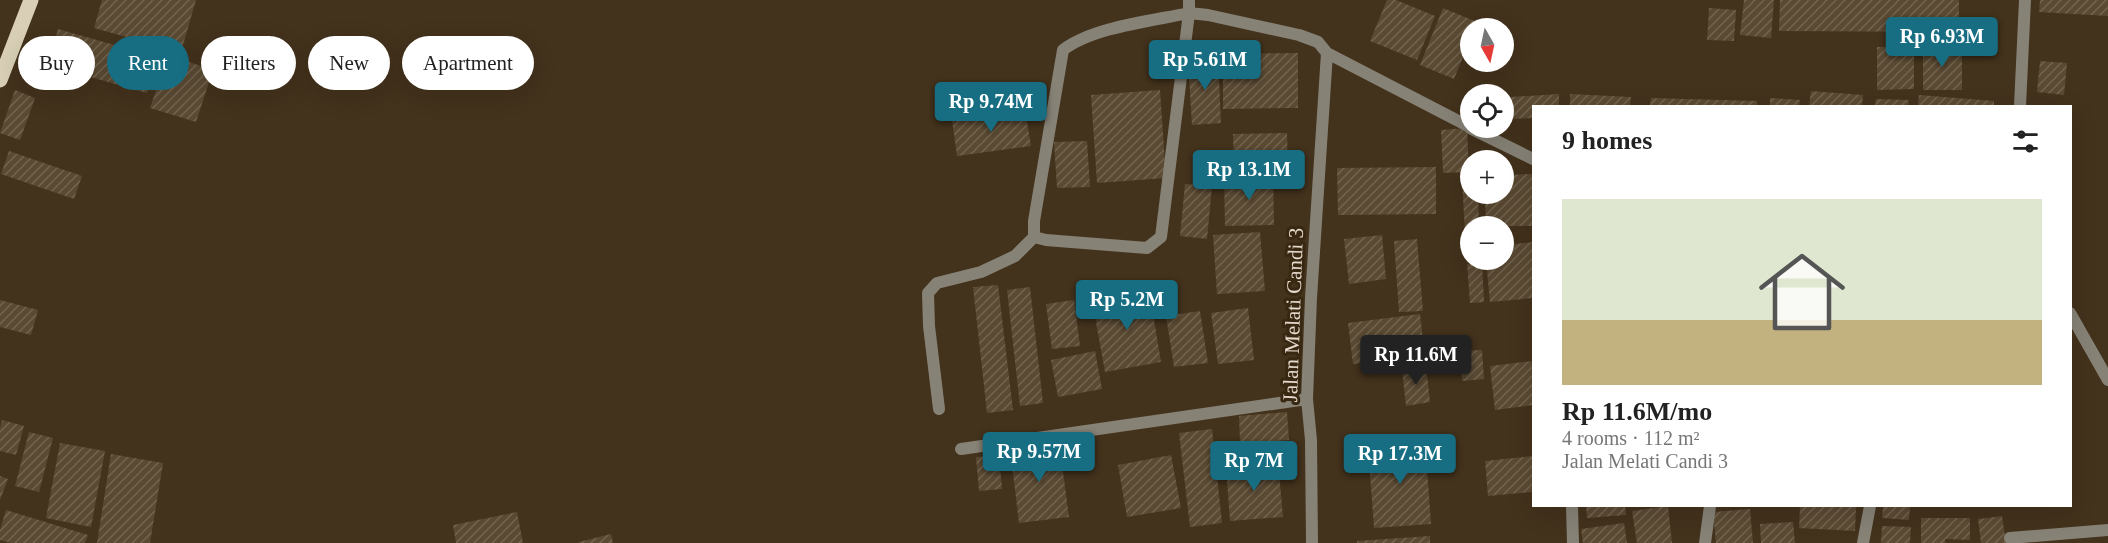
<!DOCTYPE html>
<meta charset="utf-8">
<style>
body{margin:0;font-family:"Times New Roman",serif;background:#f2f2f2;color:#222;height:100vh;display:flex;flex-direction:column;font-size:22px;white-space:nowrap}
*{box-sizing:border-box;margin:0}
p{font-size:20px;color:#767676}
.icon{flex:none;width:33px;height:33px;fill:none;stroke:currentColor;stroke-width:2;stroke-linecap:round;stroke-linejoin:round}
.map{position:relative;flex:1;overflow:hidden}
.panel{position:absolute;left:1532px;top:105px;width:540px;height:402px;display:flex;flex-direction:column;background:#fff;border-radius:0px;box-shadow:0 6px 24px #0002}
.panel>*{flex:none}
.top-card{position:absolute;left:18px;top:36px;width:570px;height:54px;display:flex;gap:12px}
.needle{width:39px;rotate:171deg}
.tools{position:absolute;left:1460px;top:18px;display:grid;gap:12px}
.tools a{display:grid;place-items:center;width:54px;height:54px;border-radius:50%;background:#fff;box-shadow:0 6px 24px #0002;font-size:30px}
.price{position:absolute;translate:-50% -51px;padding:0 14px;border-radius:6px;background:#176e83;color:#fff;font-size:20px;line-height:39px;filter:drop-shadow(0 2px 3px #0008)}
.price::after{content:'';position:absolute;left:50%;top:36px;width:18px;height:14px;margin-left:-9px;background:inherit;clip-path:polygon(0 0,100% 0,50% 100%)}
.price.active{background:#222;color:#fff}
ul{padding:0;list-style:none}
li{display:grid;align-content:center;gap:12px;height:318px;padding:0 30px}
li+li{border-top:2px solid #e0e0e0}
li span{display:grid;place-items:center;height:186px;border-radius:0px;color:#555}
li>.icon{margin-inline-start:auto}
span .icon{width:108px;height:108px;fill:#fffc;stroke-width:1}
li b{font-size:26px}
h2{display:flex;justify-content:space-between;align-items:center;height:72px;padding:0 30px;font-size:26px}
.chip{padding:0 21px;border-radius:27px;background:#fff;box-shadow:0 6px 24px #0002;font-size:21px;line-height:54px}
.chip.active{background:#176e83;color:#fff}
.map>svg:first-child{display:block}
</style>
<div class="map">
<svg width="2108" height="543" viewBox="0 0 2108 543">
<defs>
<pattern id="building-hatch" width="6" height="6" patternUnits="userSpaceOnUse" patternTransform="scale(1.5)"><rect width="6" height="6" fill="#5b4a33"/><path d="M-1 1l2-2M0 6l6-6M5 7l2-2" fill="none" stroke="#72644f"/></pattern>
</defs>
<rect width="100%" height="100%" fill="#43321c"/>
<path fill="url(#building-hatch)" d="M 102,0 L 196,0 L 181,52 L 94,28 Z
M 1387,0 L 1396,0 L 1435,16 L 1417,60 L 1370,41 Z
M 1744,0 L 1774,0 L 1771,38 L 1740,35 Z
M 1780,0 L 1959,0 L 1959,32 L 1779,31 Z
M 2040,0 L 2108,0 L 2108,16 L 2039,12 Z
M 1443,8 L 1477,22 L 1475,28 L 1470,28 L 1470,40 L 1454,79 L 1420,65 Z
M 1709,8 L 1736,10 L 1734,41 L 1707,40 Z
M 58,29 L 157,57 L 147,93 L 48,65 Z
M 1877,47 L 1914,47 L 1914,89 L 1877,90 Z
M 1923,47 L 1962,47 L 1962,90 L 1923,90 Z
M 1298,53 L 1298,108 L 1223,109 L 1223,54 Z
M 168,55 L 213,70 L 196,122 L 150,108 Z
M 1218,58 L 1221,123 L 1192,125 L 1188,60 Z
M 2040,61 L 2067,63 L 2064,95 L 2037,92 Z
M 15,90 L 35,98 L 20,140 L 0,133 Z
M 1160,90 L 1166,178 L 1097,183 L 1091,95 Z
M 1811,91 L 1863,95 L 1862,106 L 1809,106 Z
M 1559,94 L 1559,106 L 1533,106 L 1533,118 L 1511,119 L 1510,97 Z
M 1570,94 L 1631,97 L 1630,106 L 1570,106 Z
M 1919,95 L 1994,101 L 1994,106 L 1918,106 Z
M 1651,98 L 1757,101 L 1757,106 L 1650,106 Z
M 1770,98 L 1800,100 L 1799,106 L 1770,106 Z
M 1876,99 L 1909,100 L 1908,106 L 1875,106 Z
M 1025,110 L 1031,146 L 957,156 L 952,120 Z
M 1467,128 L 1469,172 L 1443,173 L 1441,130 Z
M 1287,133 L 1288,167 L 1234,168 L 1233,134 Z
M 1087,141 L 1090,187 L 1057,188 L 1054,142 Z
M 9,151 L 82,176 L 74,199 L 1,174 Z
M 1436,167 L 1436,214 L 1338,215 L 1337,168 Z
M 1533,174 L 1533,226 L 1486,226 L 1485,194 L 1503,194 L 1503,175 Z
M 1273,175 L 1274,225 L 1225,226 L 1224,178 Z
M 1470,176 L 1470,194 L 1478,194 L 1479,226 L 1470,226 L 1470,235 L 1465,235 L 1462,177 Z
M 1185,184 L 1212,186 L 1207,239 L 1180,236 Z
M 1260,232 L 1265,291 L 1217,294 L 1213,235 Z
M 1382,235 L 1386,279 L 1349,284 L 1344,239 Z
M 1417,239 L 1423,311 L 1399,312 L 1394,241 Z
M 1533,242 L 1533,298 L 1490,302 L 1486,260 L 1503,260 L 1503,245 Z
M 1482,263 L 1484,302 L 1470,303 L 1467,264 Z
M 998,285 L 1013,410 L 987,413 L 973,287 Z
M 1030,287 L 1043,403 L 1020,406 L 1007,290 Z
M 1149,290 L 1161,362 L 1105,372 L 1092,300 Z
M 0,300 L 38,310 L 31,335 L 0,327 Z
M 1074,300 L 1080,346 L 1052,349 L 1046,304 Z
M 1248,308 L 1254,360 L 1218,364 L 1211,313 Z
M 1200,311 L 1208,363 L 1174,367 L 1166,316 Z
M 1420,314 L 1425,356 L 1353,364 L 1348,323 Z
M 1482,350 L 1484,379 L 1462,381 L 1461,351 Z
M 1095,351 L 1102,389 L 1058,397 L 1051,360 Z
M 1533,361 L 1533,405 L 1495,410 L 1490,366 Z
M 1426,366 L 1430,402 L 1406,406 L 1402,369 Z
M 1287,412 L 1289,440 L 1240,443 L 1239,416 Z
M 2,420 L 24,426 L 16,455 L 0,451 L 0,428 Z
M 1212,429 L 1222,523 L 1190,527 L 1179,433 Z
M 29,432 L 53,438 L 39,492 L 15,486 Z
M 1425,441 L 1431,524 L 1374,528 L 1368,446 Z
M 1059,442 L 1069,517 L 1019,523 L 1010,448 Z
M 60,443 L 105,451 L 91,527 L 46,518 Z
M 111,454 L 163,463 L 150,543 L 97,543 Z
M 999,455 L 1002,489 L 979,491 L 976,457 Z
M 1171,455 L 1181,508 L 1127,517 L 1118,465 Z
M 1533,456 L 1533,492 L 1488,496 L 1485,461 Z
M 1278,462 L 1283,517 L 1230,521 L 1226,466 Z
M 0,476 L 8,479 L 0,500 Z
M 1586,506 L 1625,506 L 1626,515 L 1587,518 Z
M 1668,506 L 1672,543 L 1637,543 L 1632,511 Z
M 1800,506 L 1856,506 L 1855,531 L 1799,528 Z
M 1883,506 L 1910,506 L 1909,520 L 1882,518 Z
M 1750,509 L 1753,543 L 1716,543 L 1713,512 Z
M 6,510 L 88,535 L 85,543 L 11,543 L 0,540 L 0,530 Z
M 517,512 L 523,543 L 456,543 L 453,525 Z
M 2002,516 L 2006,543 L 1981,543 L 1978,519 Z
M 1921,518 L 1970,518 L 1970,540 L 1945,539 L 1945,543 L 1921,543 Z
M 1793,522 L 1795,543 L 1761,543 L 1760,524 Z
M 1624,523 L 1627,543 L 1583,543 L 1581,529 Z
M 1882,526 L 1911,527 L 1910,543 L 1881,543 Z
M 611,534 L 613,543 L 579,543 L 579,542 Z
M 1430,536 L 1430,543 L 1357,543 L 1357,541 Z"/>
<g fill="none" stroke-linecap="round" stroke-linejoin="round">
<path stroke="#878276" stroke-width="12" d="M 1189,0 L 1189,13 L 1208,15 L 1299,35 L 1318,42 L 1327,53 L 1470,127
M 1189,13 L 1161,237 L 1147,248 L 1046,240 L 1034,237 L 1034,221 L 1063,50 C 1093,27 1152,21 1189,13 Z
M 2020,106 L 2025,0
M 1470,128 L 1533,159
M 2070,313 L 2108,380
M 939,409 L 929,326 L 928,293 L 937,283 L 981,272 L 1015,256 L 1034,237
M 961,449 L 1307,399
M 1572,506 L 1573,543
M 2010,538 L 2108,530
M 1312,543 L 1311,440 L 1307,399 L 1311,298 L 1327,53
M 1705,543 L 1710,506
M 1863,543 L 1870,506"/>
<path stroke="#d8cfb6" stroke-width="15" d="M 0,80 L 31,0"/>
</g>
<g text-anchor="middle" stroke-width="6" stroke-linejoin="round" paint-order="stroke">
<g font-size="21" fill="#e5dacd" stroke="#382812">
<text transform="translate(1293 315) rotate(-88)" y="7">Jalan Melati Candi 3</text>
</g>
</g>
</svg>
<div class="tools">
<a><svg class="needle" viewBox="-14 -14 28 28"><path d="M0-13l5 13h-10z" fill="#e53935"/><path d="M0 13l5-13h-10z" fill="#767676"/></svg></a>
<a><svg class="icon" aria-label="locate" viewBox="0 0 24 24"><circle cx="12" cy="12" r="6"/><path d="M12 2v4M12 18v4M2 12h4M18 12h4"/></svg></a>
<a>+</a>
<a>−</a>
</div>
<b class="price" style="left:1942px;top:68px">Rp 6.93M</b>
<b class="price" style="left:1205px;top:91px">Rp 5.61M</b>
<b class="price" style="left:991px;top:133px">Rp 9.74M</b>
<b class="price" style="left:1249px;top:201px">Rp 13.1M</b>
<b class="price" style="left:1127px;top:331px">Rp 5.2M</b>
<b class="price active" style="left:1416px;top:386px">Rp 11.6M</b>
<b class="price" style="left:1039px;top:483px">Rp 9.57M</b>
<b class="price" style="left:1400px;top:485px">Rp 17.3M</b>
<b class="price" style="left:1254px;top:492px">Rp 7M</b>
<div class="top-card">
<a class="chip">Buy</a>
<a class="chip active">Rent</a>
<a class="chip">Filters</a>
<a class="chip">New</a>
<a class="chip">Apartment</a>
</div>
<section class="panel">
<h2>9 homes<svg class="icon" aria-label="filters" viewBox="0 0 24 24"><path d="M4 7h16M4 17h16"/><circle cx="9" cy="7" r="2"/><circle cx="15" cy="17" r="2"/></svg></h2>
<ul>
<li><span style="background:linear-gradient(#dfe7d0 65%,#c2b280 0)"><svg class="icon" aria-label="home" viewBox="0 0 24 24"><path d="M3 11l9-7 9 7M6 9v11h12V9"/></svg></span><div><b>Rp 11.6M/mo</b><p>4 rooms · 112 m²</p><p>Jalan Melati Candi 3</p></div></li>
</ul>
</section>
</div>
